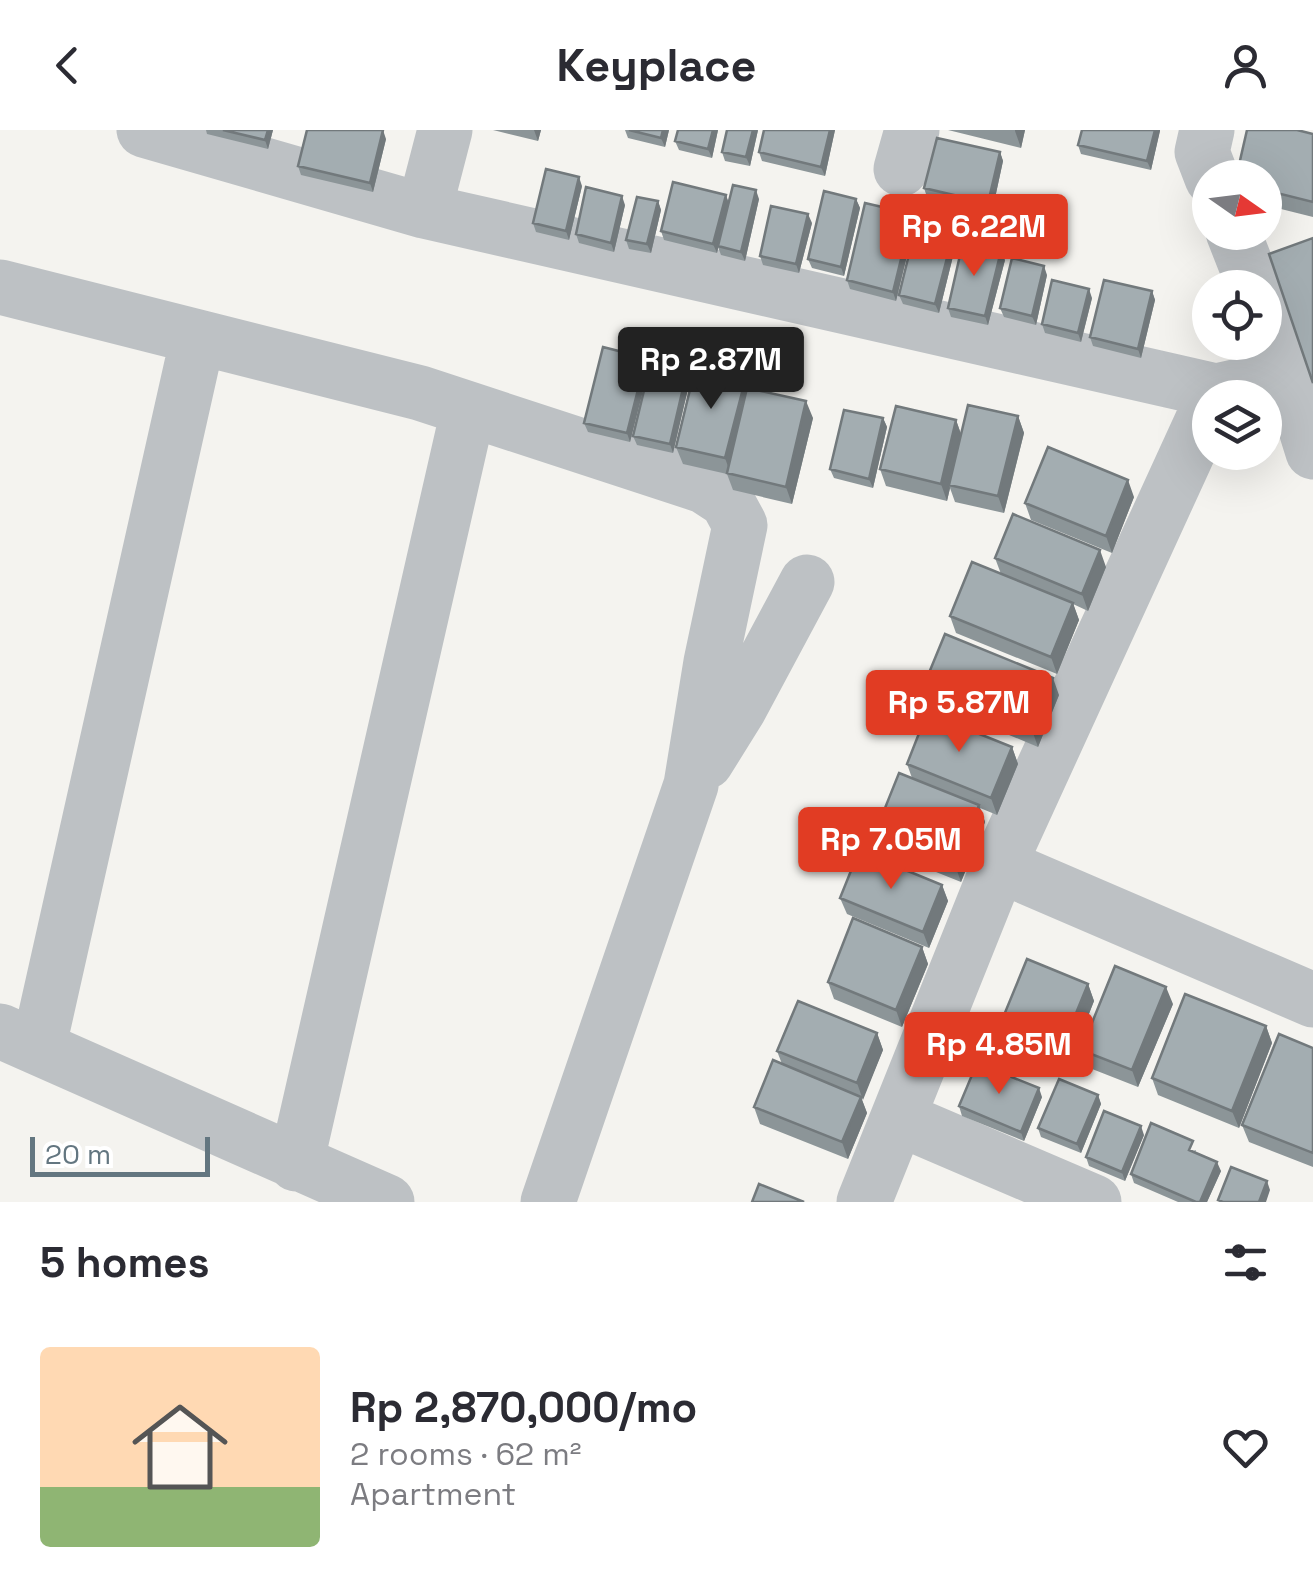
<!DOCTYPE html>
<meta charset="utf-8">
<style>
body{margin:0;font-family:"Space Grotesk",sans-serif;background:#f2f2f3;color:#2b2b33;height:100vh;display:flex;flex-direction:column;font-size:38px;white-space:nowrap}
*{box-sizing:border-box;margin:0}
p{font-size:32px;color:#7c7c81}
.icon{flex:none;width:55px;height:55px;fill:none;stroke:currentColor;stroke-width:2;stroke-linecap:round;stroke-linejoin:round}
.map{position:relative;height:1072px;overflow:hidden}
.sheet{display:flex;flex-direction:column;background:#fff;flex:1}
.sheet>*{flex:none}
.needle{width:65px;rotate:104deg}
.controls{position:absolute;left:1192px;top:30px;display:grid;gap:20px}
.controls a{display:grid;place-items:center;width:90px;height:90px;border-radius:50%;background:#fff;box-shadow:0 10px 40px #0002;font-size:50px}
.scale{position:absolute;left:30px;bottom:25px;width:180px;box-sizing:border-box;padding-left:10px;border:5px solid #637680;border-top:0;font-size:28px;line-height:35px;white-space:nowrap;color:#637680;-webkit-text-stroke:8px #fff;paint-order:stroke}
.price{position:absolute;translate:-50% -85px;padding:0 22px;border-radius:10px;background:#e13c23;color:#fff;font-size:32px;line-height:65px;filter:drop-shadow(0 2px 5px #0008)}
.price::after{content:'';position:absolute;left:50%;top:60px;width:30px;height:22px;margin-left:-15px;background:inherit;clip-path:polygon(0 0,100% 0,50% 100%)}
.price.active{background:#222;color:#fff}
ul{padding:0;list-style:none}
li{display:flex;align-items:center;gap:30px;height:250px;padding:0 40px}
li+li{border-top:2px solid #e1e1e2}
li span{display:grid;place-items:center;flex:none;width:280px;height:200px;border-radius:10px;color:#555}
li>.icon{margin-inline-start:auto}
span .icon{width:120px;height:120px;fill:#fffc;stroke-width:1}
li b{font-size:42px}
h2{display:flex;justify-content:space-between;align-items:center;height:120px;padding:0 40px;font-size:42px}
header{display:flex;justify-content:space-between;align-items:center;height:130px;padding:0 40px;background:#fff;font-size:45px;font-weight:800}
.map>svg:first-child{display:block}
</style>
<header><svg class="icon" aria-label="back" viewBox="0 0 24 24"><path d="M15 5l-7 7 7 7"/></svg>Keyplace<svg class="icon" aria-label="person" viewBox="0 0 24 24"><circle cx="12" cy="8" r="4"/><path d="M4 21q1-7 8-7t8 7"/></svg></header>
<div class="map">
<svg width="1313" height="1072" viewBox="0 0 1313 1072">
<rect width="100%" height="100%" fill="#f4f3ef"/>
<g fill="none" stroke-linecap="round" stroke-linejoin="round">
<path stroke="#bdc1c4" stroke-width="55" d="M 144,0 L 424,81 L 1216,261 L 1289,245
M 1207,0 L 1202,22 L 1212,48
M 901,39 L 912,0
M 424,81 L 445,0
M 1233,102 L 1255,158
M 0,157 L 420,263 L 704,356 L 727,371 L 740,395 L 711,532 L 691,655 L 548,1072
M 1265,184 L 1289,245 L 1313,322
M 706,632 L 739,579 L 807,452
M 999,735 L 1313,870
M 0,901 L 387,1072
M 39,915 L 198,207
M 900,989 L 1094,1072
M 296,1034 L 468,281
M 864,1072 L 999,735 L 1210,274"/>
</g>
<path fill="#8c9598" d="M 206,0 L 273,0 L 268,19 L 207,4 Z
M 493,0 L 541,0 L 538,11 Z
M 625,0 L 669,0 L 665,17 L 628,8 Z
M 678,0 L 718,0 L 712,28 L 679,20 L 675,11 Z
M 758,0 L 750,36 L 725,31 L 722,22 Z
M 764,0 L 835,0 L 825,46 L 762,31 L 759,22 Z
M 948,0 L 1025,0 L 1021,18 Z
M 1082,0 L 1160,0 L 1151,40 L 1081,24 L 1078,15 Z
M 1313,4 L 1313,87 L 1265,75 L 1265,48 Z
M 386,9 L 373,62 L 301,45 L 298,36 Z
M 1000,22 L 1003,31 L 992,82 L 927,67 L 924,58 Z
M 582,56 L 569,110 L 536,102 L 533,93 Z
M 726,65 L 729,74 L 759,69 L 745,131 L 721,125 L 718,117 L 717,123 L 664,110 L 661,101 Z
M 856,69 L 860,78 L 844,146 L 812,138 L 808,129 Z
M 658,71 L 661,80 L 651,123 L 629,119 L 626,110 Z
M 625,75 L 614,122 L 579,113 L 576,104 Z
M 812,93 L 799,143 L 763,135 L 760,126 Z
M 915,93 L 896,171 L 850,159 L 847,150 Z
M 956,114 L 939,183 L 903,174 L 899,165 Z
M 1005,130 L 988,195 L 951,187 L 948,178 Z
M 1047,145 L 1036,195 L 1004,187 L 1000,178 Z
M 1152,161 L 1155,170 L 1141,228 L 1093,216 L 1090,207 Z
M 1092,168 L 1081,212 L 1045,203 L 1042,194 Z
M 691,224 L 694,233 L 673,323 L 637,315 L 633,306 Z
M 646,228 L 649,237 L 630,312 L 588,302 L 584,293 Z
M 750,258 L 813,288 L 792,374 L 733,360 L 727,344 L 683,334 L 676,317 Z
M 1018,286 L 1024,303 L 1004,383 L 955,372 L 950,358 L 947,371 L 886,356 L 880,339 L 956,290 L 961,304 Z
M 883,288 L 887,297 L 873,358 L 834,348 L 830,339 Z
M 1134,367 L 1112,423 L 1031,390 L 1025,373 Z
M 995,428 L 1106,437 L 1088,481 L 1073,474 L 1079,490 L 1057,544 L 956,503 L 950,486 L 1001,444 Z
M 924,555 L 1059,565 L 1038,617 L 930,572 Z
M 1012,617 L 1018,634 L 997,685 L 980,678 L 985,692 L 961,752 L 881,720 L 875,703 L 912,648 L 907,634 Z
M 942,755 L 948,771 L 929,818 L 847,784 L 840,768 Z
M 922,817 L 928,834 L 902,897 L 834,869 L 828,852 Z
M 1088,854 L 1094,871 L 1070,932 L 1008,907 L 1002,890 Z
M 1173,874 L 1138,957 L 1087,937 L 1081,920 Z
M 1266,896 L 1272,913 L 1239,998 L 1158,965 L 1152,948 Z
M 877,903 L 883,920 L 862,970 L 867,983 L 848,1029 L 760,994 L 754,977 L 782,934 L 777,921 Z
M 1313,918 L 1313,1037 L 1249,1012 L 1242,995 Z
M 1098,965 L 1101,974 L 1081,1023 L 1041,1007 L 1038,998 Z
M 1042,967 L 1024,1011 L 962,986 L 959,976 Z
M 1144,1005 L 1125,1051 L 1089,1036 L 1086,1027 Z
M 1196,1020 L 1195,1023 L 1221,1041 L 1207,1072 L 1178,1072 L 1134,1053 L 1131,1044 Z"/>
<path fill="#72797c" d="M 268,0 L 273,0 L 268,19 L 265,10 Z
M 383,0 L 386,9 L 373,62 L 370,53 Z
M 534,0 L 541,0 L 538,11 Z
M 663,0 L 669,0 L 665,17 L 661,8 Z
M 713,0 L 718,0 L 712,28 L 708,19 Z
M 753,0 L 758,0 L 750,36 L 746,27 Z
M 830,0 L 835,0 L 825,46 L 821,37 Z
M 1015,0 L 1025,0 L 1021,18 L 1015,1 Z
M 1155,0 L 1160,0 L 1160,1 L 1151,40 L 1147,31 Z
M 1000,22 L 1003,31 L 992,82 L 988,73 Z
M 579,47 L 582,56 L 569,110 L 566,101 Z
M 756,60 L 759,69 L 745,131 L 741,122 Z
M 726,65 L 729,74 L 717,123 L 713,114 Z
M 622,66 L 625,75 L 614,122 L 611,113 Z
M 856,69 L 860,78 L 844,146 L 841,137 Z
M 658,71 L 661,80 L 651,123 L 647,114 Z
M 808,84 L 812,93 L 799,143 L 796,134 Z
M 912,84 L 915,93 L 896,171 L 893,162 Z
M 953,105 L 956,114 L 939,183 L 935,174 Z
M 1001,121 L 1005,130 L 988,195 L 985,186 Z
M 1044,136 L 1047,145 L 1036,195 L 1032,186 Z
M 1089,159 L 1092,168 L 1081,212 L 1078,203 Z
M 1152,161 L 1155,170 L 1141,228 L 1138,219 Z
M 691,224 L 694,233 L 673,323 L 670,314 Z
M 646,228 L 649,237 L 630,312 L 627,303 Z
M 746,247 L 752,264 L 731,345 L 725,328 Z
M 806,271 L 813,288 L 792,374 L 786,357 Z
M 1018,286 L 1024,303 L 1004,383 L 998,366 Z
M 883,288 L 887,297 L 873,358 L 869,349 Z
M 956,290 L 962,307 L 949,355 L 950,358 L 947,371 L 941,354 Z
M 1128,350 L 1134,367 L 1112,423 L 1106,406 Z
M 1100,420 L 1106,437 L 1088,481 L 1082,464 Z
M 1073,473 L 1079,490 L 1057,544 L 1051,527 Z
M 1053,548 L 1059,565 L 1038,617 L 1032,600 Z
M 1012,617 L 1018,634 L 997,685 L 991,668 Z
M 979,675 L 985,692 L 961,752 L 955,735 Z
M 942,755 L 948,771 L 929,818 L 923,802 Z
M 922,817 L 928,834 L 902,897 L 896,880 Z
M 1088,854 L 1094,871 L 1070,932 L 1063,915 Z
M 1166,857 L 1173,874 L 1138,957 L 1132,940 Z
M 1266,896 L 1272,913 L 1239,998 L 1232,981 Z
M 877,903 L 883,920 L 863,970 L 857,953 Z
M 1039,958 L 1042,967 L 1024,1011 L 1021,1002 Z
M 1098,965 L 1101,974 L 1081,1023 L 1077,1014 Z
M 861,967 L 867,983 L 848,1029 L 842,1012 Z
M 1141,996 L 1144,1005 L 1125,1051 L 1122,1042 Z
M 1217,1032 L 1221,1041 L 1207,1072 L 1200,1072 Z
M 1267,1051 L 1270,1060 L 1266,1072 L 1259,1072 Z"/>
<path fill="#a3adb1" stroke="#72797c" stroke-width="2.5" d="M 223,0 L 268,0 L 265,10 Z
M 307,0 L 383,0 L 370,53 L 298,36 Z
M 629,0 L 663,0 L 661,8 Z
M 678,0 L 713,0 L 708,19 L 675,11 Z
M 727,0 L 753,0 L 746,27 L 722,22 Z
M 764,0 L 830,0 L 821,37 L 759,22 Z
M 1082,0 L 1155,0 L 1147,31 L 1078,15 Z
M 1247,0 L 1297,0 L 1313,4 L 1313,72 L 1265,60 L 1265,48 L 1236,48 Z
M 937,8 L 1000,22 L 988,73 L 924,58 Z
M 546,39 L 579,47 L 566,101 L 533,93 Z
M 673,52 L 726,65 L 713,114 L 661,101 Z
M 733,55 L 756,60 L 741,122 L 718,116 Z
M 586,57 L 622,66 L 611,113 L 576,104 Z
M 824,61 L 856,69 L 841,137 L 808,129 Z
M 637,67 L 658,71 L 647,114 L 626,110 Z
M 865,73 L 912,84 L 893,162 L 847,150 Z
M 771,76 L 808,84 L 796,134 L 760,126 Z
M 916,96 L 953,105 L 935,174 L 899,165 Z
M 1313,108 L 1313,253 L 1269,124 Z
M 963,112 L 1001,121 L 985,186 L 948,178 Z
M 1012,128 L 1044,136 L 1032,186 L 1000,178 Z
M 1052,150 L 1089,159 L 1078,203 L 1042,194 Z
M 1104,150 L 1152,161 L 1138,219 L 1090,207 Z
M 655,215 L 691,224 L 670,314 L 633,306 Z
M 603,217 L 646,228 L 627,303 L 584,293 Z
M 696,235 L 746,247 L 725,328 L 676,317 Z
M 747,258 L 806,271 L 786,357 L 727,343 Z
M 968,275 L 1018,286 L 998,366 L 949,355 Z
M 896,276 L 956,290 L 941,354 L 880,339 Z
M 844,280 L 883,288 L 869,349 L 830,339 Z
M 1048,317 L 1128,350 L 1106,406 L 1025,373 Z
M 1013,384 L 1100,420 L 1082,464 L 995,428 Z
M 972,432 L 1073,473 L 1051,527 L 950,486 Z
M 945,504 L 1053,548 L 1032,600 L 924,555 Z
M 927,583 L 1012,617 L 991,668 L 907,634 Z
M 899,643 L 979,675 L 955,735 L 875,703 Z
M 859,721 L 942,755 L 923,802 L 840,768 Z
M 853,788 L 922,817 L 896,880 L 828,852 Z
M 1027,829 L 1088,854 L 1063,915 L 1002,890 Z
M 1115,836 L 1166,857 L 1132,940 L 1081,920 Z
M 1185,864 L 1266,896 L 1232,981 L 1152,948 Z
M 798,871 L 877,903 L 857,953 L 777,921 Z
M 1279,904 L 1313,918 L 1313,1023 L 1242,995 Z
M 773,930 L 861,967 L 842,1012 L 754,977 Z
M 977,933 L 1039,958 L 1021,1002 L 959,976 Z
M 1059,949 L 1098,965 L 1077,1014 L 1038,998 Z
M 1104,981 L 1141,996 L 1122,1042 L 1086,1027 Z
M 1151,993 L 1193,1011 L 1189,1020 L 1217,1032 L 1200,1072 L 1196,1072 L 1131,1044 Z
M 1231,1037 L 1267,1051 L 1259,1072 L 1223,1072 L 1218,1070 Z
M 759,1054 L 804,1072 L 752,1072 Z"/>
</svg>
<div class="controls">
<a><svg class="needle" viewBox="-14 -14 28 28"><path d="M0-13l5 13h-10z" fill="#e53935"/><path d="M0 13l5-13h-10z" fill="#7c7c81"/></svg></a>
<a><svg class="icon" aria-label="locate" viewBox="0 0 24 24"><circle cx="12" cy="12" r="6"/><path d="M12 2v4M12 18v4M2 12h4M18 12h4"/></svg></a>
<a><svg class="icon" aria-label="layers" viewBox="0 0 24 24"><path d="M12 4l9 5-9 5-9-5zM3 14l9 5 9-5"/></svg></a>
</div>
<div class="scale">20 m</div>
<b class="price" style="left:974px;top:149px">Rp 6.22M</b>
<b class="price active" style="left:711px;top:282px">Rp 2.87M</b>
<b class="price" style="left:959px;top:625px">Rp 5.87M</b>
<b class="price" style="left:891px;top:762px">Rp 7.05M</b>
<b class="price" style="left:999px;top:967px">Rp 4.85M</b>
</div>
<section class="sheet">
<h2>5 homes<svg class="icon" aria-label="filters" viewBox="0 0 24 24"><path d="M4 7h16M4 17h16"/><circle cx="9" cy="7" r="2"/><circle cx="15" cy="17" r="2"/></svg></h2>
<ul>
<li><span style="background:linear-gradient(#ffd9b3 70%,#8fb573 0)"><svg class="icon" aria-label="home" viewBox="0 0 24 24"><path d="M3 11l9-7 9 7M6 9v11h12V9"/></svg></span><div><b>Rp 2,870,000/mo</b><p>2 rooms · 62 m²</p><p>Apartment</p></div><svg class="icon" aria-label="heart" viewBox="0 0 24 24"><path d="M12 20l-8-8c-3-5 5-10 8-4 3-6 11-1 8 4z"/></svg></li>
</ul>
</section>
